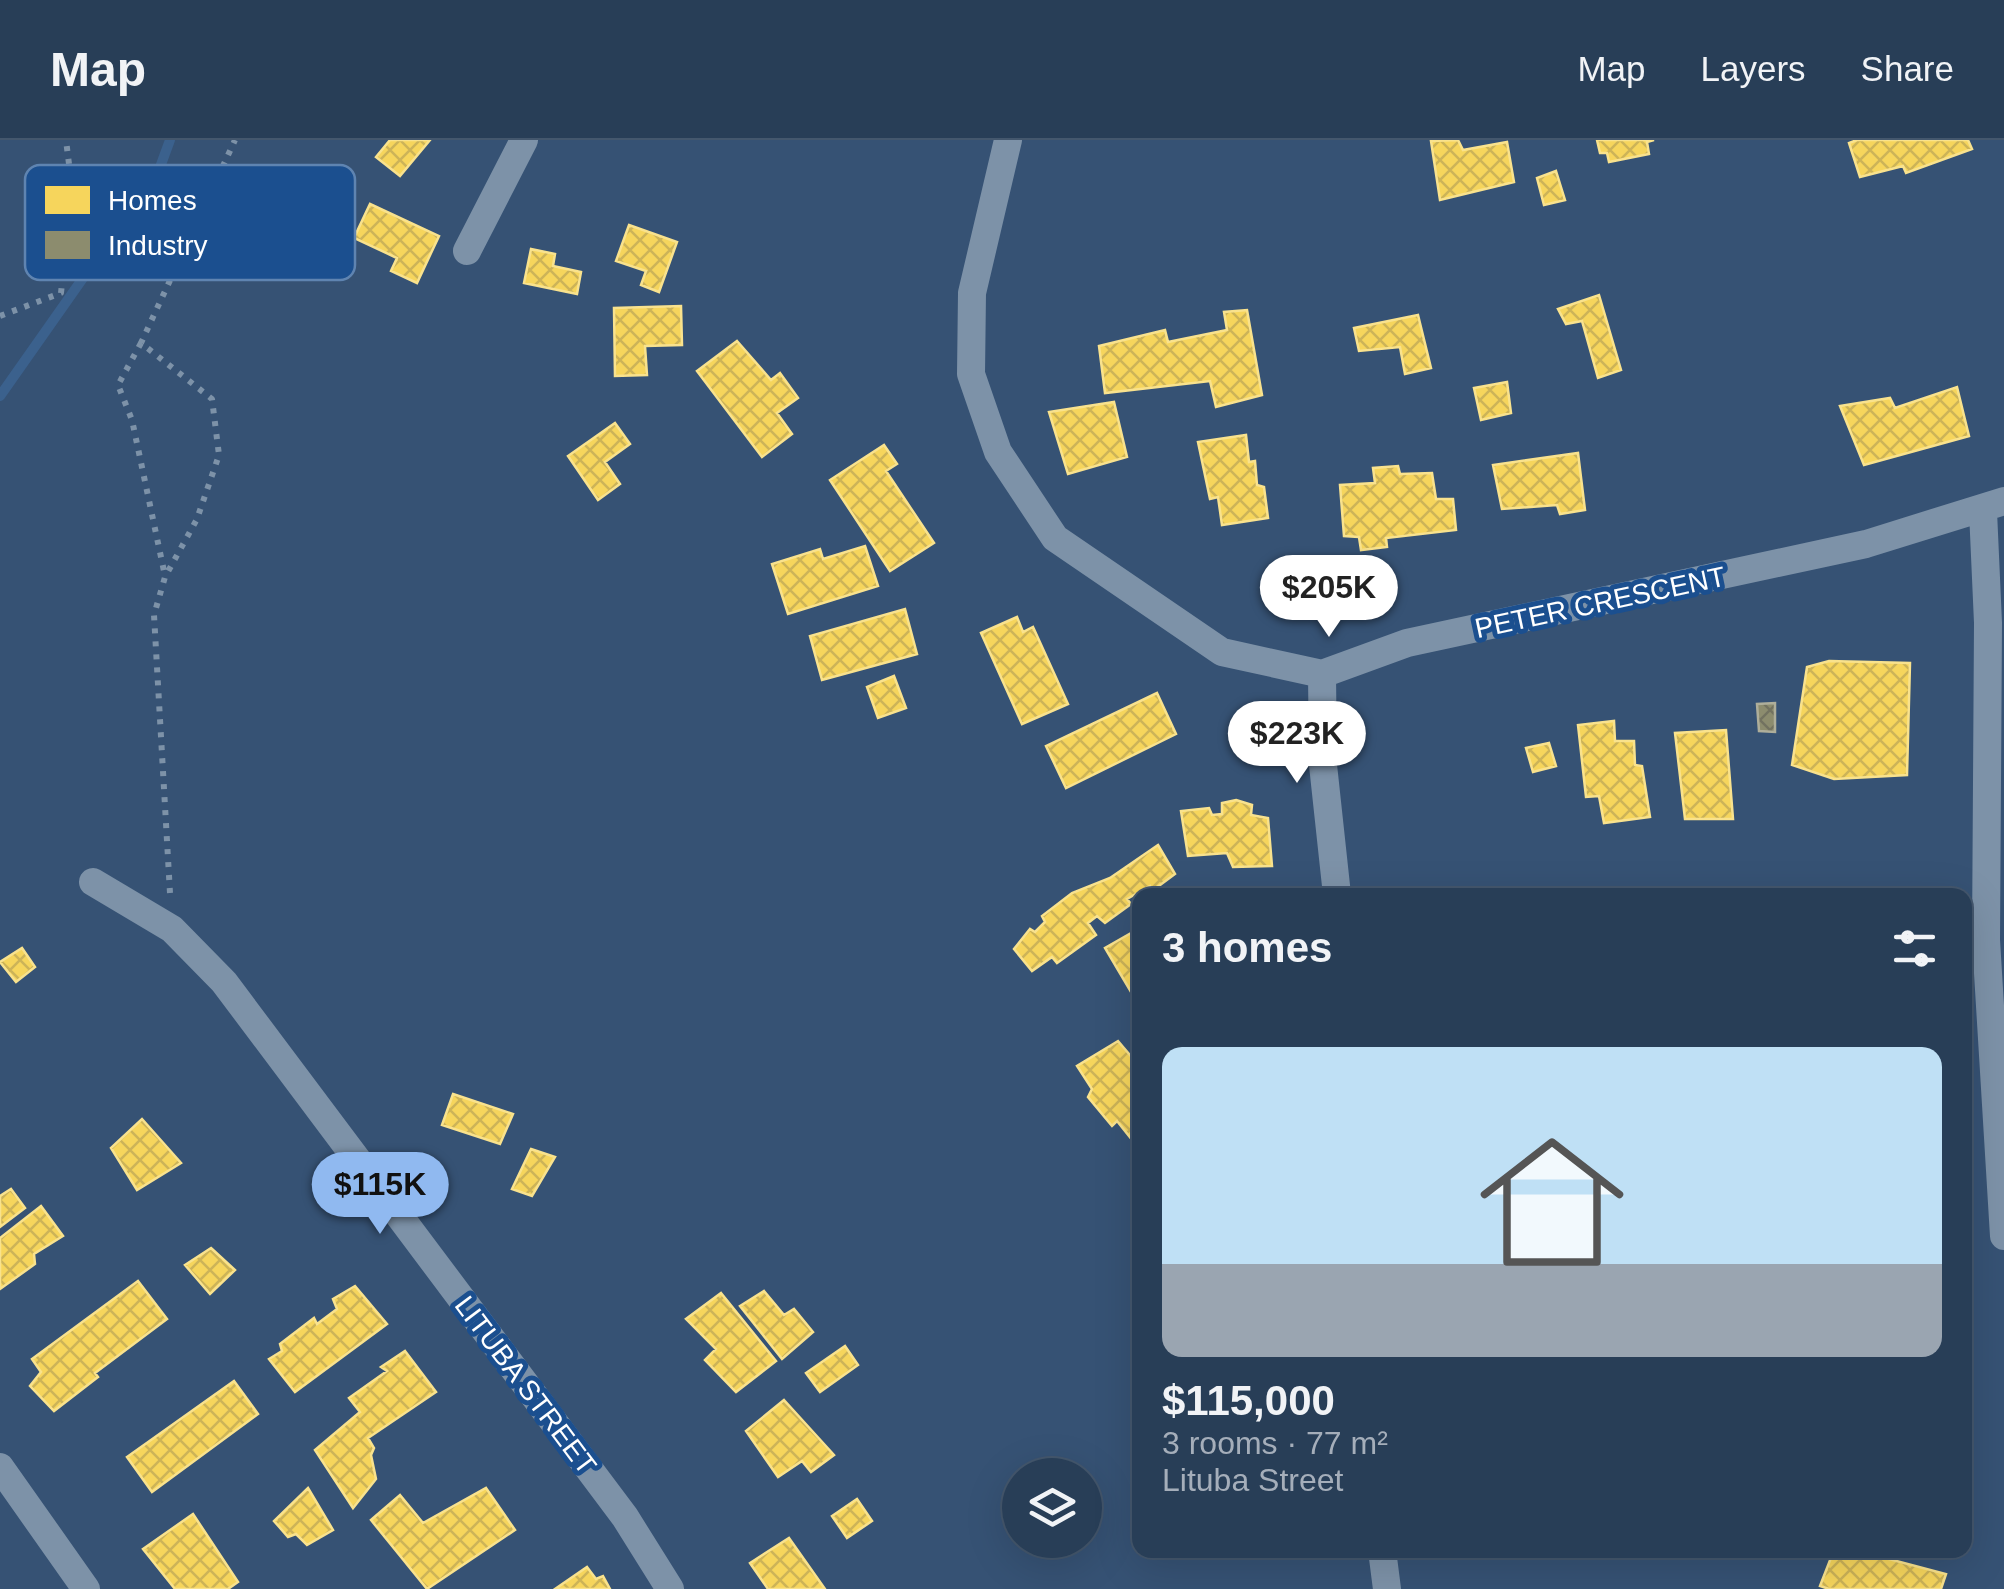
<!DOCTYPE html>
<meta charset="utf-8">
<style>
body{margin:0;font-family:Arial,sans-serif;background:#344961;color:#f1f3f6;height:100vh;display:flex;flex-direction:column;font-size:38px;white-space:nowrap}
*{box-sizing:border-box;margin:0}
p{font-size:32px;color:#a5aeba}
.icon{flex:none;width:55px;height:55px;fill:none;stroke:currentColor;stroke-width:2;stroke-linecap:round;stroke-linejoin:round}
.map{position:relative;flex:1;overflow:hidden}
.panel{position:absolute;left:1132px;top:748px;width:840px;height:670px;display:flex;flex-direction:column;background:#283e57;border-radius:20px;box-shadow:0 10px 40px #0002,0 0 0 2px #44576d}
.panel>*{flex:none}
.tools{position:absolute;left:1002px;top:1318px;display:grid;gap:20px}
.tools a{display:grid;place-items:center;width:100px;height:100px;border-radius:50%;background:#283e57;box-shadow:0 10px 40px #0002,0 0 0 2px #44576d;font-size:50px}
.price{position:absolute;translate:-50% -85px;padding:0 22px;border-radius:35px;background:#fff;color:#222;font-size:32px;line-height:65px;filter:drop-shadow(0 2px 5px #0008)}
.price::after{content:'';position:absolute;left:50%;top:60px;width:30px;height:22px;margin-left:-15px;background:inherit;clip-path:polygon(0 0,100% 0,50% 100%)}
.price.active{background:#90b9f0;color:#111}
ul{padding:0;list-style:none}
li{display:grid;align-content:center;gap:20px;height:530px;padding:0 30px}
li span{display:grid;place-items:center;height:310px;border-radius:20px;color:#555}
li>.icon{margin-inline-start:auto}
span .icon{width:180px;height:180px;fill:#fffc;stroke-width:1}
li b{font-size:42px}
h2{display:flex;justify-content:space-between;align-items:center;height:120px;padding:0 30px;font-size:42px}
header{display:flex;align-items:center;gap:60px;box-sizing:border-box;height:140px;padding:0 50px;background:#283e57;border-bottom:2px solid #44576d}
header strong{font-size:48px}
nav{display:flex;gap:55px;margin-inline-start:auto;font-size:35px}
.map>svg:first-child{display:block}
</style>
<header>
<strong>Map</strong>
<nav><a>Map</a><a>Layers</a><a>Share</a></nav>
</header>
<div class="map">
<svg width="2004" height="1449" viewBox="0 0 2004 1449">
<defs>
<pattern id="homes-cross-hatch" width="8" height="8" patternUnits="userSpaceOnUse" patternTransform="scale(2.5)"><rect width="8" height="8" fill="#f6d55c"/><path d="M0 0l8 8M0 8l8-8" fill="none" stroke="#ccb358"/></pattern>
<pattern id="industry-cross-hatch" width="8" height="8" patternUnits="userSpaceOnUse" patternTransform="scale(2.5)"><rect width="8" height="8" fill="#8c8c6e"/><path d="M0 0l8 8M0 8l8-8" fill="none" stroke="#727260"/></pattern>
</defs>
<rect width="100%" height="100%" fill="#365274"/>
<path fill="url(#homes-cross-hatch)" stroke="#f9e28d" stroke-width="2.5" d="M 390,0 L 430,0 L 400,36 L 376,17 Z
M 1458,0 L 1463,10 L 1507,2 L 1514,42 L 1440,60 L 1431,1 Z
M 1597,0 L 1654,0 L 1647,2 L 1649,14 L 1609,22 L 1607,13 L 1600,13 Z
M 1857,0 L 1968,0 L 1972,9 L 1906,33 L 1903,26 L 1860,37 L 1849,3 Z
M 1556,31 L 1565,60 L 1544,65 L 1537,38 Z
M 370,64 L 439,96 L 417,143 L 391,131 L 397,118 L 354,98 Z
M 629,85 L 677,102 L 659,152 L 641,145 L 646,131 L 616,121 Z
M 531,109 L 555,114 L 553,126 L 581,132 L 577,154 L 524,143 Z
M 1599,155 L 1621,230 L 1598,238 L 1582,181 L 1566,184 L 1558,169 Z
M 681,166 L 682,205 L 645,206 L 647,235 L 615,236 L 614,168 Z
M 1247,170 L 1262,255 L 1216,267 L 1210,241 L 1105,253 L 1099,206 L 1165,190 L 1168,202 L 1227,190 L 1224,172 Z
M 1418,175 L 1431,228 L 1405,234 L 1400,207 L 1359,211 L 1354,188 Z
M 737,201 L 771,240 L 780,233 L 798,258 L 777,273 L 792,294 L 762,317 L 697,231 Z
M 1507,242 L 1511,273 L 1481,280 L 1474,248 Z
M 1957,247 L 1969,296 L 1864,325 L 1840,266 L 1890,258 L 1895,268 Z
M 1114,262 L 1127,317 L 1068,334 L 1049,272 Z
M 615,283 L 630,304 L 605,322 L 620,344 L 598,360 L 568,316 Z
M 1246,295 L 1249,322 L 1255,321 L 1257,345 L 1264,347 L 1268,378 L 1222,385 L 1218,357 L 1210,359 L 1198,302 Z
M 884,305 L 897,324 L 886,331 L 934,403 L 890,431 L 830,340 Z
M 1578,313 L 1585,370 L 1560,374 L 1557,365 L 1502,369 L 1493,325 Z
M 1398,326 L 1400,334 L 1432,333 L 1436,359 L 1453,359 L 1456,390 L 1386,398 L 1387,407 L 1361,410 L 1359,397 L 1344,396 L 1340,345 L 1375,343 L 1373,328 Z
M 865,406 L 878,446 L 788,474 L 772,424 L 820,409 L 823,419 Z
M 905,469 L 917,514 L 822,540 L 810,496 Z
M 1017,477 L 1023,492 L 1033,487 L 1068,564 L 1022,584 L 981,493 Z
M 1829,521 L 1910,523 L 1907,635 L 1834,639 L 1792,625 L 1807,527 Z
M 894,536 L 906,568 L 878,578 L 867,547 Z
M 1157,553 L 1176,594 L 1066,648 L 1046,606 Z
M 1614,581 L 1615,601 L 1634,601 L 1635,625 L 1642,626 L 1650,677 L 1604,683 L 1599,656 L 1586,657 L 1578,585 Z
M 1726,590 L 1733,679 L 1685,679 L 1675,593 Z
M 1549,603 L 1556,626 L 1533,632 L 1526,608 Z
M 1236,660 L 1252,665 L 1251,675 L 1268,678 L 1272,726 L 1233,727 L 1227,713 L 1188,716 L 1181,671 L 1209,668 L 1212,675 L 1222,674 L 1222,663 Z
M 1158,705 L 1175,734 L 1152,751 L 1150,746 L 1127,759 L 1131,764 L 1105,783 L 1097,776 L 1088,783 L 1096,795 L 1057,823 L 1052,817 L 1032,831 L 1014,809 L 1030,789 L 1035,792 L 1045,782 L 1042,776 L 1072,753 L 1110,738 Z
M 1138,789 L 1140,853 L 1134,857 L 1105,808 Z
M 22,808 L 35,827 L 16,842 L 0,822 Z
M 1118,901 L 1135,921 L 1140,920 L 1137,1006 L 1117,981 L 1112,986 L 1088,957 L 1092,949 L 1077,926 Z
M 453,954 L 513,974 L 500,1004 L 442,985 Z
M 142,979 L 181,1023 L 137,1050 L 111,1008 Z
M 531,1009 L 555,1017 L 532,1056 L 512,1049 Z
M 11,1049 L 25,1068 L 0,1087 L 0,1056 Z
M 41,1066 L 63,1096 L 34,1114 L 35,1124 L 0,1149 L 0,1098 Z
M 211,1108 L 235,1130 L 210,1154 L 185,1125 Z
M 138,1141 L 167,1179 L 95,1233 L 98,1237 L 54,1271 L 30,1246 L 41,1232 L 32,1219 Z
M 355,1146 L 387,1184 L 295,1252 L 269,1219 L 282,1211 L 280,1204 L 314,1178 L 317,1184 L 337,1169 L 333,1159 Z
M 764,1151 L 784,1175 L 794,1169 L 813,1192 L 782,1219 L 740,1166 Z
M 721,1153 L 776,1221 L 736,1252 L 705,1220 L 716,1209 L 686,1179 Z
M 845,1206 L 858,1225 L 820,1252 L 806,1233 Z
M 405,1211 L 436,1252 L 368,1298 L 374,1308 L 371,1315 L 376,1339 L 353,1368 L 315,1310 L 360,1272 L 349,1258 L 387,1231 L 381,1227 Z
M 234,1241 L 258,1274 L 152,1352 L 127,1317 Z
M 784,1260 L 834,1315 L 811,1332 L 802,1321 L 778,1337 L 746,1291 Z
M 308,1348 L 333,1390 L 307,1405 L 296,1394 L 288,1397 L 274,1381 Z
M 486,1348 L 515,1390 L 427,1449 L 371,1380 L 400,1355 L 423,1383 Z
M 857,1359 L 872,1381 L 847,1398 L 832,1376 Z
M 193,1374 L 238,1442 L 228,1449 L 175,1449 L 143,1409 Z
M 789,1398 L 825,1449 L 768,1449 L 750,1423 Z
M 1834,1410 L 1855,1410 L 1946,1434 L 1941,1449 L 1829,1449 L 1820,1446 Z
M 587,1427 L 596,1439 L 603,1436 L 610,1449 L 555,1449 Z"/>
<path fill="url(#industry-cross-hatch)" stroke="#aeae9a" stroke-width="2.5" d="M 1775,563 L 1775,592 L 1759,591 L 1757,564 Z"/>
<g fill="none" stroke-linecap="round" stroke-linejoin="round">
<path stroke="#3b618d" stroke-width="10" d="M 0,256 L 159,30 L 170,0"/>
<path stroke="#7d92a8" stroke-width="6" stroke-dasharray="5 8" stroke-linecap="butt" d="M 0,176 L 61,153 L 72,48 L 66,0
M 141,203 L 118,245 L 132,280 L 165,436
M 170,753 L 154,475 L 165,437 L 197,379 L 219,315 L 212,259 L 141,203 L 235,0"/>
<path stroke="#7d92a8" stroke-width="28" d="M 1008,0 L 972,153 L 971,234 L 998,312 L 1055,398 L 1222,512 L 1322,534 L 1407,503 L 1866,404 L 2004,361
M 467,111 L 524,0
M 1983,371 L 1988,483 L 1986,800 L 2004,1096
M 1322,534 L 1323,625 L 1337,755
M 93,742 L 172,789 L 224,842 L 625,1377 L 670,1449
M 0,1327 L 86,1449
M 1382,1410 L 1387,1449"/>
</g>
<g text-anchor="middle" stroke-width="10" stroke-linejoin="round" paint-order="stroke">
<g font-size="28" fill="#fff" stroke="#1b4f8f">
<text transform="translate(1600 462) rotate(-12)" y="10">PETER CRESCENT</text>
<text transform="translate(526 1245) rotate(53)" y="10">LITUBA STREET</text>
</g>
</g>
<rect x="25" y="25" width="330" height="115" rx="15" fill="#1b4f8f" stroke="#5f84b1" stroke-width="2.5"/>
<rect x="45" y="46" width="45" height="28" fill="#f6d55c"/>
<rect x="45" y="91" width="45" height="28" fill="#8c8c6e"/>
<g font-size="28" fill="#fff">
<text x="108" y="70">Homes</text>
<text x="108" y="115">Industry</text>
</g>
</svg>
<div class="tools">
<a><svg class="icon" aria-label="layers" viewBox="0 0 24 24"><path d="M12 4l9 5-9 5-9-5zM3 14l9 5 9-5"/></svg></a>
</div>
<b class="price" style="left:1329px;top:500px">$205K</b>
<b class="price" style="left:1297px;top:646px">$223K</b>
<b class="price active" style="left:380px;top:1097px">$115K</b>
<section class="panel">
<h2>3 homes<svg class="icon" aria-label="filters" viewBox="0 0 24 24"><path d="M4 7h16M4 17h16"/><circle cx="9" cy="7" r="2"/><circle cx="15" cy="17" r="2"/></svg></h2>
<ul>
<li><span style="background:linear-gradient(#bfe0f5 70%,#9aa5b1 0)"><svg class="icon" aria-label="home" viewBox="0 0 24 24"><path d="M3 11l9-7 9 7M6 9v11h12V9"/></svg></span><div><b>$115,000</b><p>3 rooms · 77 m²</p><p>Lituba Street</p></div></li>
</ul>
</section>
</div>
